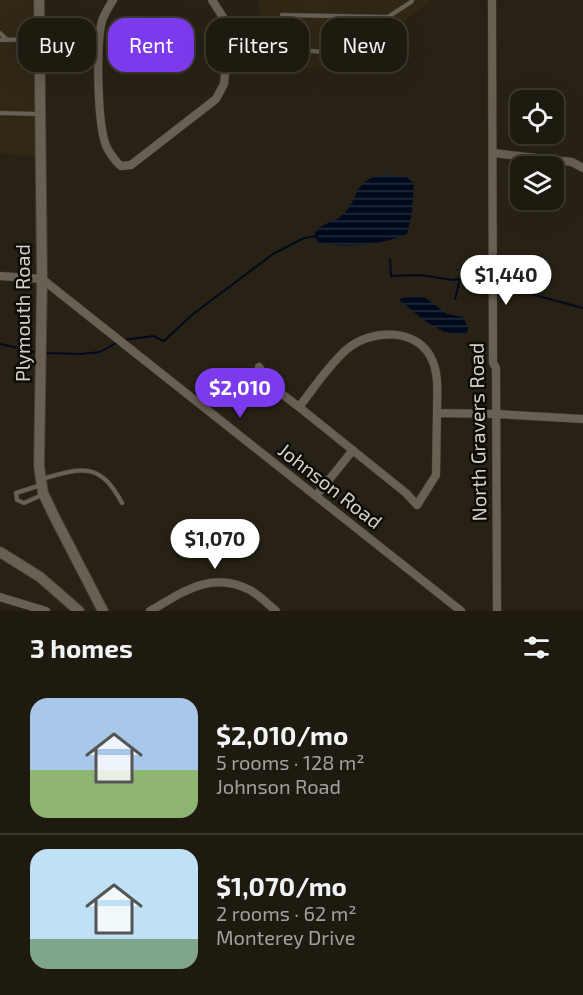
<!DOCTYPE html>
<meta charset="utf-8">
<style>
body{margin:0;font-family:"Exo 2",sans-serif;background:#2b271e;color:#f1f3f6;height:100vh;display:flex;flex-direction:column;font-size:22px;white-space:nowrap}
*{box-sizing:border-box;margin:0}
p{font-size:20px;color:#a1a19f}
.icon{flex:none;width:33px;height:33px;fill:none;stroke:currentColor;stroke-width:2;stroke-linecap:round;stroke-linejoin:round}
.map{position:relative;height:611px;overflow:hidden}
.side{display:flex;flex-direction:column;background:#1e1a10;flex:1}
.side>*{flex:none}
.guide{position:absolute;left:18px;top:18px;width:548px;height:54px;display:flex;gap:12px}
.tools{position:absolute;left:510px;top:90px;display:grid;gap:12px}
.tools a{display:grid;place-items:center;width:54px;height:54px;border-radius:12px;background:#1e1a10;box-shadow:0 6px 24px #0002,0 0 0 2px #3c3830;font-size:30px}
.price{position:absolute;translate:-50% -51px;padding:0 14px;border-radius:21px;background:#fff;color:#222;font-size:20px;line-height:39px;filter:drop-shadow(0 2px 3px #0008)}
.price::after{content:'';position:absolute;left:50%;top:36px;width:18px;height:14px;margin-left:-9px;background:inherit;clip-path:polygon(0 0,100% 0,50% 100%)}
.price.current{background:#7c3aed;color:#fff}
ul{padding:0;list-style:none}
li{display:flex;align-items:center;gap:18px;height:150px;padding:0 30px}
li+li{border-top:2px solid #3c3830}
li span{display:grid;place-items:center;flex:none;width:168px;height:120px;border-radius:18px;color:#555}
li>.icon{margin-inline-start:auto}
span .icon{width:72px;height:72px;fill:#fffc;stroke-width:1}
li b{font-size:26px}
h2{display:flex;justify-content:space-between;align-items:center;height:72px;padding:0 30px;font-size:26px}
.tag{padding:0 21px;border-radius:18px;background:#1e1a10;box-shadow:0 6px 24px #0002,0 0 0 2px #3c3830;font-size:21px;line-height:54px}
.tag.current{background:#7c3aed;color:#fff}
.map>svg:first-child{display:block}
</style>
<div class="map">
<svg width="583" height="611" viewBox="0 0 583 611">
<defs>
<pattern id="water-rules" width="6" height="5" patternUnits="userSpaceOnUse" patternTransform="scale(1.5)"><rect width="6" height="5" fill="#000a1c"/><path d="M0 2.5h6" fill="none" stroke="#242d3c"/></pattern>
</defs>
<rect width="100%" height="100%" fill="#282216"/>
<path fill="#302715" d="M 0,0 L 39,0 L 40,158 L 0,153 Z
M 259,0 L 431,0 L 340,71 L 276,65 L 260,59 Z"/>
<path fill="url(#water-rules)" d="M 388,175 L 406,177 L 414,183 L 412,212 L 407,234 C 383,245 343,249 318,242 L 314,235 C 322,221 330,225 341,216 C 361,201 351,176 388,175 Z
M 419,296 L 426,298 L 447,314 L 463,317 L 468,328 L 467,333 L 464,335 L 444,332 L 425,321 L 399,300 L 402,298 Z"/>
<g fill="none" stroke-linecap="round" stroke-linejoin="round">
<path stroke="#000a1c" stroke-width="2" d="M 390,259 L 391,276 L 420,275 L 453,280 L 470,277 L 478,280
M 498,287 L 527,293 L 583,308
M 455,299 L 460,279
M 124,340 L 153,336 L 164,341 L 193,314 L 273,254 L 304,238 L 318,236
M 0,344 L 35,352
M 43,353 L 81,354 L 100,352 L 118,342"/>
<defs>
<path id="service" d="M 387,17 L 282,15 L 283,28 L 290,44 L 299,50 L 325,52 L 342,47 L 411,2 L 412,0
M 0,33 L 6,39
M 0,40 L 38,39
M 0,113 L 38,114
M 42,479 C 83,467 100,462 122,503
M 41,485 L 16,493 L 17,500 L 24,503 L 42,495"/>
<path id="minor" d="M 113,0 C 109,7 104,14 102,21 C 96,44 97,127 107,148 C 111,155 115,161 121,166 L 131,165 L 216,99 L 224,84 L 226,63 L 223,17 L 212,0
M 492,0 L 493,363 L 496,368 L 497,611
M 39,38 L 99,38
M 493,153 L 572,162 L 583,168
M 0,276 L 42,279 L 461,611
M 259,367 L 274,388 L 299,407
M 437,413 L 436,475 L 417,505 L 406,493 L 299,407 C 314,388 328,366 346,350 C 371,328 420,327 433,362 C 439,377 437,397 437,413 L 497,414 L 583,419
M 316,496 L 353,450
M 0,597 L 46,611
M 150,611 C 183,592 211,570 250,590 C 259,595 268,604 276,611"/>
<path id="secondary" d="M 39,0 L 42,279 L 39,466 L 43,493 L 55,518 L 103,611
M 0,552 L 40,577 L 79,611"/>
</defs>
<use href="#service" stroke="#403b33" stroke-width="5"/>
<use href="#minor" stroke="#403b33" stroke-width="9"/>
<use href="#secondary" stroke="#403b33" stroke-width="12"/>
<use href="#service" stroke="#686053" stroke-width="4"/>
<use href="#minor" stroke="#686053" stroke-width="8"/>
<use href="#secondary" stroke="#686053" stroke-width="10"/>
</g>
<g text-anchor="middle" stroke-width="5" stroke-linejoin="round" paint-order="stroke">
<g font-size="20" fill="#d5d1ca" stroke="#0e0c07">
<text transform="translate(23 313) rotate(-90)" y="7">Plymouth Road</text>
<text transform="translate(478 432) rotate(-91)" y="7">North Gravers Road</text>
<text transform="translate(330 486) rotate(38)" y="7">Johnson Road</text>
</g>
</g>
</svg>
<div class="tools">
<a><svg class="icon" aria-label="locate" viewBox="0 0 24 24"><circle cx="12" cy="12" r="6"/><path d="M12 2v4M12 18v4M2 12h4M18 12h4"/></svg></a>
<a><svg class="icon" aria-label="layers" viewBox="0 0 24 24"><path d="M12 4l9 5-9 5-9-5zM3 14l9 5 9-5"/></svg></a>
</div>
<b class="price" style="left:506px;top:306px">$1,440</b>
<b class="price current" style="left:240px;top:419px">$2,010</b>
<b class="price" style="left:215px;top:570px">$1,070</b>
<div class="guide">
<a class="tag">Buy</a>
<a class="tag current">Rent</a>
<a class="tag">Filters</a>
<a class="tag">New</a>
</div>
</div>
<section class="side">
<h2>3 homes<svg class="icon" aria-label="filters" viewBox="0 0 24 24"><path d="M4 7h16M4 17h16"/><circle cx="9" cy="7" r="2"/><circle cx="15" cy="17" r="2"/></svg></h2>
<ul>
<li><span style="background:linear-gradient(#a9c7e8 60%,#8fb573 0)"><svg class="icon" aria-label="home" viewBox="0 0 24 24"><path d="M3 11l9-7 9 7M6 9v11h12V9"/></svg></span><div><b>$2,010/mo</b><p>5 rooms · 128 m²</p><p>Johnson Road</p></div></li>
<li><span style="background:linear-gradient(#bfe0f5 75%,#7fa58c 0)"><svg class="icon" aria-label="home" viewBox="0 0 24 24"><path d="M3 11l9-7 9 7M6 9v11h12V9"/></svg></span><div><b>$1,070/mo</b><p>2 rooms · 62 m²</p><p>Monterey Drive</p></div></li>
</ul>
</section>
